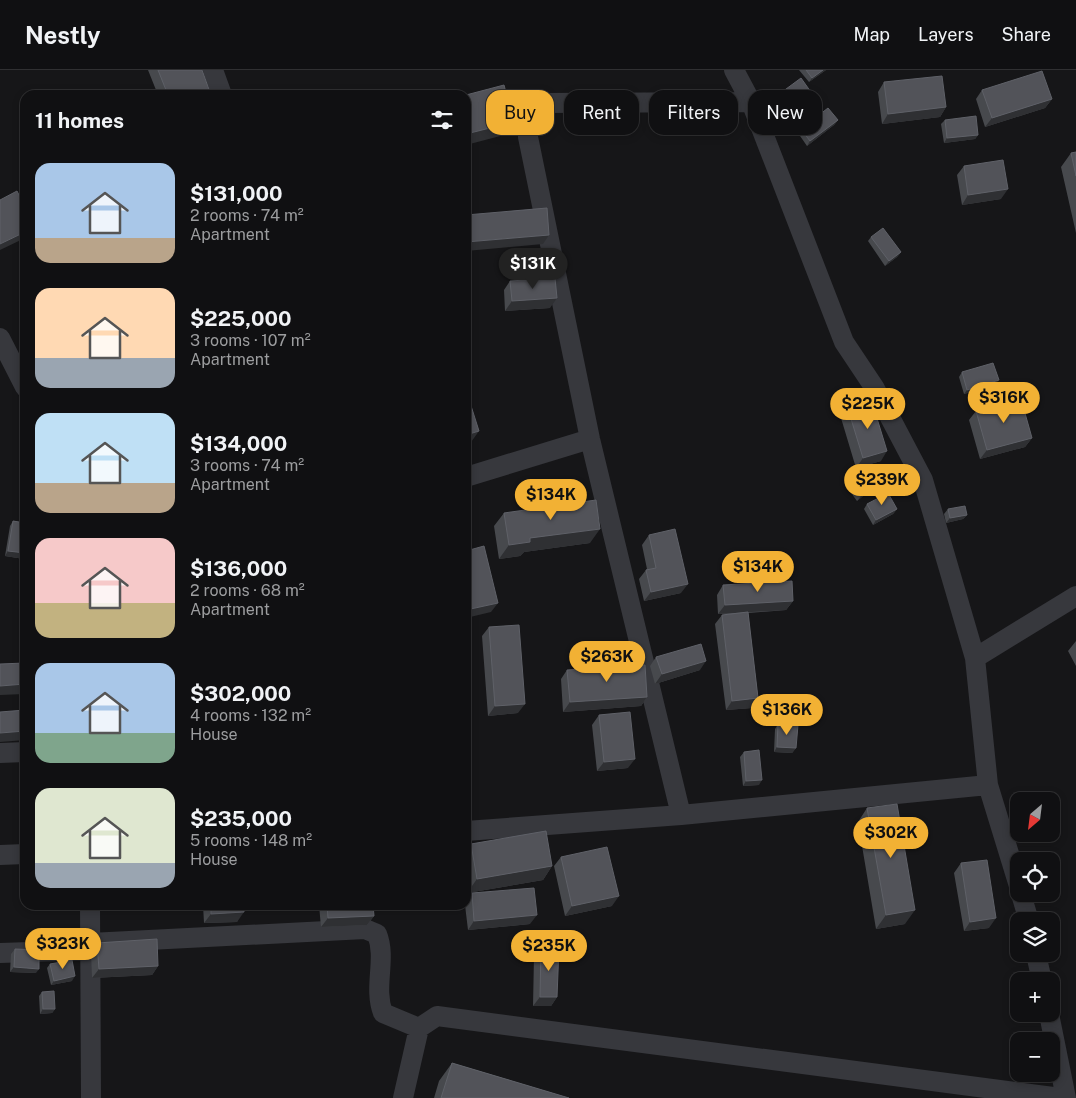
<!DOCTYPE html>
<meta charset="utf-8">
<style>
body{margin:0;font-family:"Public Sans",sans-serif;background:#19191b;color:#f1f3f6;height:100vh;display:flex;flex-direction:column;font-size:19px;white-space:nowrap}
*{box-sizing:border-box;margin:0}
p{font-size:16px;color:#9c9d9f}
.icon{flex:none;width:28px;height:28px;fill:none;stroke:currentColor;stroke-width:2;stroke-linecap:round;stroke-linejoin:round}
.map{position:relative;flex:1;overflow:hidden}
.panel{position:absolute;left:20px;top:20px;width:451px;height:820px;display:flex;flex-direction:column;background:#101012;border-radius:15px;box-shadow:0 2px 8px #0003,0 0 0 1px #303032}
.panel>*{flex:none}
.guide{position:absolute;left:486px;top:20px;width:475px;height:45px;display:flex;gap:10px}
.needle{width:32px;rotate:208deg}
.buttons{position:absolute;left:1010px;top:722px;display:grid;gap:10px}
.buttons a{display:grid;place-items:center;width:50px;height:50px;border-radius:10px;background:#101012;box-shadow:0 2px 8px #0003,0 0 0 1px #303032;font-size:25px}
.price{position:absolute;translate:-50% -42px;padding:0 11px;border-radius:18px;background:#f2b134;color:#111;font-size:16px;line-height:32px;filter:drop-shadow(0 1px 2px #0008)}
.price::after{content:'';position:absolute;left:50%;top:30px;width:15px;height:11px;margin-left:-8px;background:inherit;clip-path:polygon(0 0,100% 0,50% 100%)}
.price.current{background:#222;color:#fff}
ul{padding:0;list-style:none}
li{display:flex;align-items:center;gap:15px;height:125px;padding:0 15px}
li span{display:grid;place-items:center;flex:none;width:140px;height:100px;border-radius:15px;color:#555}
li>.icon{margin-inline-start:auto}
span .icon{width:60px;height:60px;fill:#fffc;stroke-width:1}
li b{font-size:21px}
h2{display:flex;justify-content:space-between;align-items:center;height:60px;padding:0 15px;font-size:21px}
.pill{padding:0 18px;border-radius:15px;background:#101012;box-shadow:0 2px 8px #0003,0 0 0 1px #303032;font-size:18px;line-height:45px}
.pill.current{background:#f2b134;color:#111}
header{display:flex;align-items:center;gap:30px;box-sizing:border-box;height:70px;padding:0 25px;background:#101012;border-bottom:1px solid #303032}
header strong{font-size:24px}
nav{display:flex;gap:28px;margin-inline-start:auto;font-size:18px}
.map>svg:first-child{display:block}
</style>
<header>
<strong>Nestly</strong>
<nav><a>Map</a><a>Layers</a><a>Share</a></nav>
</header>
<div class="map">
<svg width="1076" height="1028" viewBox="0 0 1076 1028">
<rect width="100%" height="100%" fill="#161618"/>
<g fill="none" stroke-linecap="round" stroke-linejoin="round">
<path stroke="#37383d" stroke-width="20" d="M 213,0 L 222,25
M 734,0 L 751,32 L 844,272 L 874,317 L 923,410 L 975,588 L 988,715 L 1019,816
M 0,268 L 25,317
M 466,407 L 590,369
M 975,588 L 1076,526
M 0,683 L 25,682
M 681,745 L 590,369 L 528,67 L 528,48 L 541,33 L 751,32
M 466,761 L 681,745 L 988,715
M 0,785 L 25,784
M 1021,824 L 1029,851
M 90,835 L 91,1028
M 90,873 L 365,859 L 377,864 C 387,889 373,917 383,943 L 419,958
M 0,883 L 90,880
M 1036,884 L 1042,911
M 1049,944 L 1066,1028
M 403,1028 L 419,958 L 437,946 L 1061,1028"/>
</g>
<path fill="#47494d" d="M 148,0 L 202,0 L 211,25 L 158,25 Z
M 799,0 L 826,0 L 809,12 Z
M 884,12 L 946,37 L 940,47 L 882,54 L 878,22 Z
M 982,20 L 1052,29 L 1045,38 L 985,57 L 976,29 Z
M 782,22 L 813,25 L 810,29 L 791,43 L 779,27 Z
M 838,50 L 834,55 L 807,76 L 798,63 L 801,59 Z
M 945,50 L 978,65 L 975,69 L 944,73 L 941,54 Z
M 1076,82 L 1076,163 L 1061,97 L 1071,83 Z
M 964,96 L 1001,129 L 962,135 L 957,105 Z
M 871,167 L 901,182 L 897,187 L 885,196 L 868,171 Z
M 510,211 L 550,238 L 505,241 L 504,220 Z
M 962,302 L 995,315 L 964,324 L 959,307 Z
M 848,339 L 881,391 L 856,398 L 841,348 Z
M 976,341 L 1032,368 L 1025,377 L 980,389 L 969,350 Z
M 877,412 L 874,417 L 857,431 L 849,420 L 852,415 Z
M 867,434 L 897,439 L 893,444 L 873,455 L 864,439 Z
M 948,439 L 967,445 L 963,449 L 946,453 L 944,444 Z
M 504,443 L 590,473 L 524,482 L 520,486 L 499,489 L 494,456 Z
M 13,451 L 25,453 L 24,489 L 5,486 L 10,456 Z
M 649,465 L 681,523 L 644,531 L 639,509 L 646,500 L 647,499 L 642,475 Z
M 723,515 L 793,531 L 786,540 L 748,543 L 758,628 L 752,638 L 726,640 L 715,554 L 722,545 L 731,544 L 718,544 L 717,525 Z
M 489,557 L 518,643 L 488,646 L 482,566 Z
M 1076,571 L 1076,596 L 1068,581 Z
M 656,587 L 700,600 L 655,614 L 650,596 Z
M 567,600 L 647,627 L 641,636 L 563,642 L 561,609 Z
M 599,645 L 628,698 L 597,701 L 592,655 Z
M 778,654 L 796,678 L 792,683 L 774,682 L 775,659 Z
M 744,682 L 759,715 L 743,716 L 740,687 Z
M 867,738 L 905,854 L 876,859 L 858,752 Z
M 471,774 L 552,796 L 543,810 L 467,823 L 466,817 L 466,781 Z
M 561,787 L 612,836 L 565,846 L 554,796 Z
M 961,793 L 989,858 L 964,861 L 954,803 Z
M 472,823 L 530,854 L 468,860 L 465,835 L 466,835 L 466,831 Z
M 203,835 L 244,835 L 237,852 L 204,853 Z
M 319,835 L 373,835 L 374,846 L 367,855 L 321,857 Z
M 97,873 L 158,896 L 152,905 L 92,908 L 91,882 Z
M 541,877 L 557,927 L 551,936 L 533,936 L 534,886 Z
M 15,879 L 36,903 L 10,902 L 11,884 Z
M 50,894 L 72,911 L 51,915 L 47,898 Z
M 42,922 L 55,939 L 52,943 L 40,944 L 39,926 Z
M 452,993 L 569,1028 L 434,1028 L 439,1011 Z"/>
<path fill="#2f3033" d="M 823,0 L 826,0 L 809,12 L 812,8 Z
M 813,25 L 810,29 L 791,43 L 795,38 Z
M 1052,29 L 1045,38 L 985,57 L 992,48 Z
M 946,37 L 940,47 L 882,54 L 888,44 Z
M 838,50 L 834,55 L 807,76 L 810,71 Z
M 514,52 L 504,65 L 466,75 L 466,64 Z
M 978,65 L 975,69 L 944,73 L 947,68 Z
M 1008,119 L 1001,129 L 962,135 L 968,125 Z
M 25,162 L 25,168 L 0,180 L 0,174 Z
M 549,165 L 543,174 L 466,181 L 466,172 Z
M 901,182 L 897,187 L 885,196 L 889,191 Z
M 557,228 L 550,238 L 505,241 L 512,231 Z
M 999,310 L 995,315 L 964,324 L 967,320 Z
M 479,361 L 469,375 L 466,376 L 466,365 Z
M 1032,368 L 1025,377 L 980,389 L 987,380 Z
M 887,381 L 881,391 L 856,398 L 863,388 Z
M 877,412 L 874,417 L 857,431 L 861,426 Z
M 897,439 L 893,444 L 873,455 L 876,450 Z
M 967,445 L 963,449 L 946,453 L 950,448 Z
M 600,459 L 590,473 L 524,482 L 520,486 L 499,489 L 509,475 L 530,468 Z
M 8,481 L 25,483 L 25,488 L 24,489 L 5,486 Z
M 688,514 L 681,523 L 644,531 L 651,522 Z
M 793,531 L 786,540 L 718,544 L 725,535 Z
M 498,533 L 491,542 L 466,548 L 466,540 Z
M 706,591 L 700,600 L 655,614 L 662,604 Z
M 25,614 L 25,622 L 24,624 L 0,625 L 0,616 Z
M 647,627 L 641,636 L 563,642 L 570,632 Z
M 758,628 L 752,638 L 726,640 L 732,631 Z
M 525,634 L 518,643 L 488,646 L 495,636 Z
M 25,661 L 25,670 L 0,672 L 0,663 Z
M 777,677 L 796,678 L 792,683 L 774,682 Z
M 635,689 L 628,698 L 597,701 L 604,692 Z
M 762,710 L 759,715 L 743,716 L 746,711 Z
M 552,796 L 543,810 L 467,823 L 477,809 Z
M 619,826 L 612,836 L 565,846 L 572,836 Z
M 915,840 L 905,854 L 876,859 L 886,845 Z
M 244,842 L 237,852 L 204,853 L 211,844 Z
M 537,845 L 530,854 L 468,860 L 474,851 Z
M 374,846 L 367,855 L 321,857 L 328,848 Z
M 996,848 L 989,858 L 964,861 L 970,852 Z
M 158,896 L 152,905 L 92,908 L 99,899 Z
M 14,897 L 39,899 L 36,903 L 10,902 Z
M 75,906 L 72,911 L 51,915 L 54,911 Z
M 540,927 L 557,927 L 551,936 L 533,936 Z
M 43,939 L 55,939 L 52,943 L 40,944 Z"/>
<path fill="#525359" stroke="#5f6168" d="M 158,0 L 202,0 L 211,25 L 168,25 Z
M 806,0 L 823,0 L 812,8 Z
M 1042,1 L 1052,29 L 992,48 L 982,20 Z
M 942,6 L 946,37 L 888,44 L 884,12 Z
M 801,8 L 813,25 L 795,38 L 782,22 Z
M 504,15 L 514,52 L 466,64 L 466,25 Z
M 828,38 L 838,50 L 810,71 L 801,59 Z
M 976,46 L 978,65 L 947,68 L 945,50 Z
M 1076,82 L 1076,106 L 1071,83 Z
M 1003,90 L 1008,119 L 968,125 L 964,96 Z
M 17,121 L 25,137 L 25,162 L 0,174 L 0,130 Z
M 547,138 L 549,165 L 466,172 L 466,145 Z
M 883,158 L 901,182 L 889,191 L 871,167 Z
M 555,208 L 557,228 L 512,231 L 510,211 Z
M 993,293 L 999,310 L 967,320 L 962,302 Z
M 466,320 L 479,361 L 466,365 Z
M 1021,329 L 1032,368 L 987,380 L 976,341 Z
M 872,332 L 887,381 L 863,388 L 848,339 Z
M 868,401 L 877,412 L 861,426 L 852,415 Z
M 888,423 L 897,439 L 876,450 L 867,434 Z
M 596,430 L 600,459 L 530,468 L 530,472 L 509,475 L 504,443 Z
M 965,436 L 967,445 L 950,448 L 948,439 Z
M 13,451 L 25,453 L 25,483 L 8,481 Z
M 675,459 L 688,514 L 651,522 L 646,500 L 656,498 L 649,465 Z
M 484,476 L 498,533 L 466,540 L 466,481 Z
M 792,511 L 793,531 L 725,535 L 723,515 Z
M 748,542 L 758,628 L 732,631 L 722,545 Z
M 519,555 L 525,634 L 495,636 L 489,557 Z
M 701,574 L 706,591 L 662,604 L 656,587 Z
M 25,593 L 25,614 L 0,616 L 0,594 Z
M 645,595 L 647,627 L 570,632 L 567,600 Z
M 25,640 L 25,661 L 0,663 L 0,642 Z
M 630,642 L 635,689 L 604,692 L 599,645 Z
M 778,654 L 798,655 L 796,678 L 777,677 Z
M 759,680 L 762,710 L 746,711 L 744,682 Z
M 897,734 L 915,840 L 886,845 L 867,738 Z
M 546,761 L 552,796 L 477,809 L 471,774 Z
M 607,777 L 619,826 L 572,836 L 561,787 Z
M 987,790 L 996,848 L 970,852 L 961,793 Z
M 534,818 L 537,845 L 474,851 L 472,823 Z
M 211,835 L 244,835 L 244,842 L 211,844 Z
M 327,835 L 373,835 L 374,846 L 328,848 Z
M 157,869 L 158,896 L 99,899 L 97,873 Z
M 541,877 L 559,877 L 557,927 L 540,927 Z
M 15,879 L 39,880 L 39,899 L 14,897 Z
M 72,890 L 75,906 L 54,911 L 50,894 Z
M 54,921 L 55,939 L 43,939 L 42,922 Z
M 452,993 L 569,1028 L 441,1028 Z"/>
</svg>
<div class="buttons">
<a><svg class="needle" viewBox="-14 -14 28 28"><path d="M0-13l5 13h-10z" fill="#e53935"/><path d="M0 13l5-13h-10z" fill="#9c9d9f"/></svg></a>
<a><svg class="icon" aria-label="locate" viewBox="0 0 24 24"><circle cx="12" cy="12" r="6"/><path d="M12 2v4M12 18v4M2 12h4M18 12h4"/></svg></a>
<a><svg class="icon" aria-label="layers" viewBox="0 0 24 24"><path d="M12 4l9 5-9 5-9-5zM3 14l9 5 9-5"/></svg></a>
<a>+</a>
<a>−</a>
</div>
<b class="price current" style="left:533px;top:220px">$131K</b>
<b class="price" style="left:1004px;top:354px">$316K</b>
<b class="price" style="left:868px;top:360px">$225K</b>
<b class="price" style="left:882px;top:436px">$239K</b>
<b class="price" style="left:551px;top:451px">$134K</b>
<b class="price" style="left:758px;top:523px">$134K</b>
<b class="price" style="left:607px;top:613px">$263K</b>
<b class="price" style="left:787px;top:666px">$136K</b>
<b class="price" style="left:891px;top:789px">$302K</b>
<b class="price" style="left:63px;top:900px">$323K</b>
<b class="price" style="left:549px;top:902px">$235K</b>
<div class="guide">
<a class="pill current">Buy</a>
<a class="pill">Rent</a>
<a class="pill">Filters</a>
<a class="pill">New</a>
</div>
<section class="panel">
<h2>11 homes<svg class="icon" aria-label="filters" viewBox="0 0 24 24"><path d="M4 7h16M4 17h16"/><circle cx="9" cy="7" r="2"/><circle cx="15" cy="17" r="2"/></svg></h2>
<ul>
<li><span style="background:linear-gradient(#a9c7e8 75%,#b9a48a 0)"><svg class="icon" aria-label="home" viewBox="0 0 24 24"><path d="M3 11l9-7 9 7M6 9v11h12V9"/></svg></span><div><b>$131,000</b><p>2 rooms · 74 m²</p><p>Apartment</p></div></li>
<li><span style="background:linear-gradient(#ffd9b3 70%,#9aa5b1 0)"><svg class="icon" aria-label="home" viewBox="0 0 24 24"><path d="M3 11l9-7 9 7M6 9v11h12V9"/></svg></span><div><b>$225,000</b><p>3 rooms · 107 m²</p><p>Apartment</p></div></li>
<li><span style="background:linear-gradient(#bfe0f5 70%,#b9a48a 0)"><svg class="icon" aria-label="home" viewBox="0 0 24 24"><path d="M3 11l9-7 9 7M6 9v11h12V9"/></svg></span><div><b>$134,000</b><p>3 rooms · 74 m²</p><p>Apartment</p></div></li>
<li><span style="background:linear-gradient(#f6c9c9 65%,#c2b280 0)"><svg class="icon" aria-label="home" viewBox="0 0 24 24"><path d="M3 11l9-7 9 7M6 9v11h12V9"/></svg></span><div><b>$136,000</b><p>2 rooms · 68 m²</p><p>Apartment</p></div></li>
<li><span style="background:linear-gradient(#a9c7e8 70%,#7fa58c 0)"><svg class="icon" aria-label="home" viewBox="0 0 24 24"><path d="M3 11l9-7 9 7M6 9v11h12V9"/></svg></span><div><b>$302,000</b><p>4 rooms · 132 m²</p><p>House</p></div></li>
<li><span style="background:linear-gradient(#dfe7d0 75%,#9aa5b1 0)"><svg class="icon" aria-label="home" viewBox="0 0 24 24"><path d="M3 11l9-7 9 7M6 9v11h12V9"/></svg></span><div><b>$235,000</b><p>5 rooms · 148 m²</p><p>House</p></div></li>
</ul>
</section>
</div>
